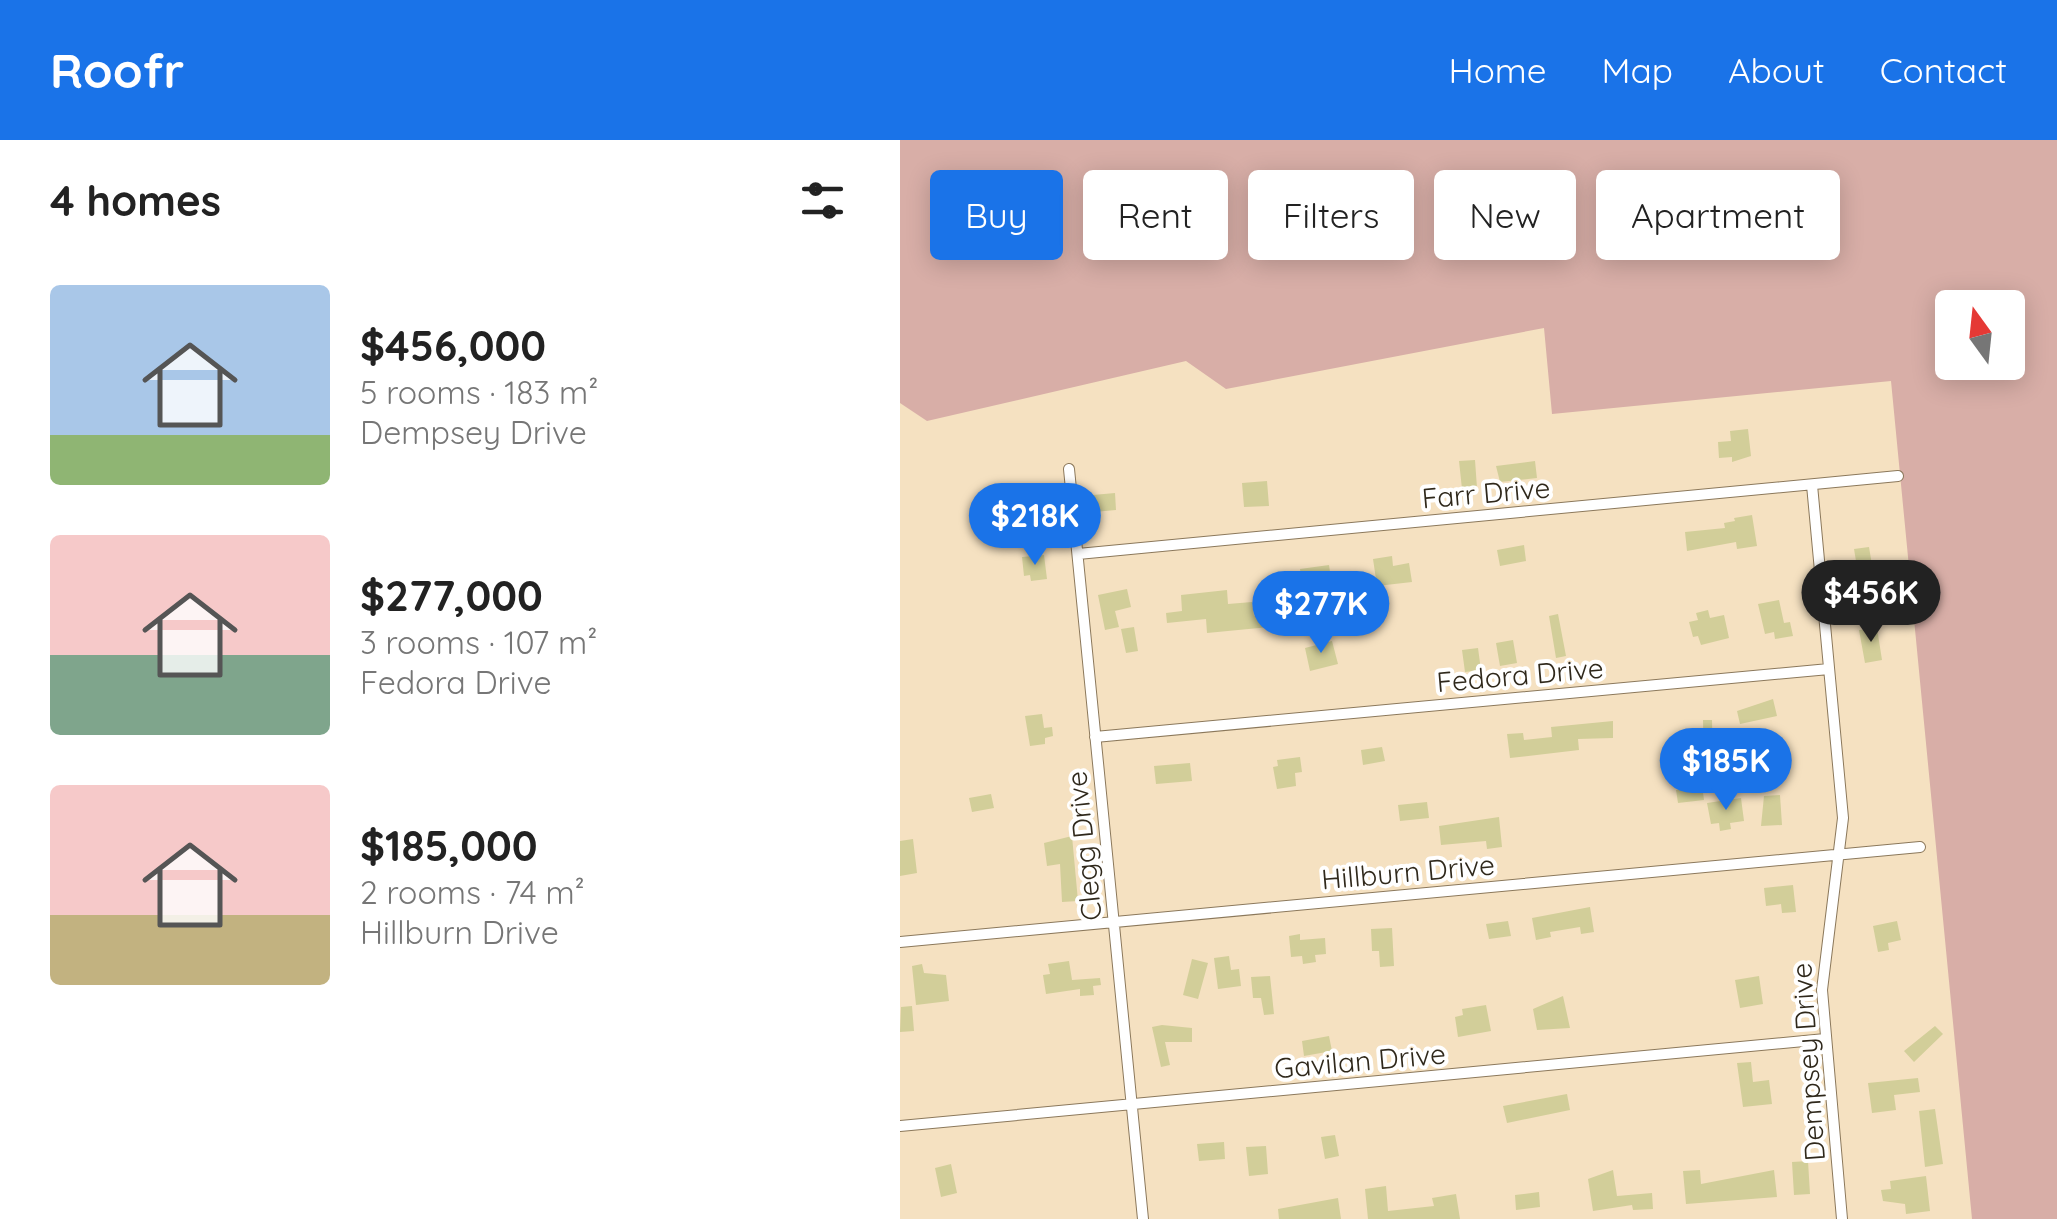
<!DOCTYPE html>
<meta charset="utf-8">
<style>
body{margin:0;font-family:Quicksand,sans-serif;background:#f2f2f2;color:#222;height:100vh;display:flex;flex-direction:column;font-size:38px;white-space:nowrap}
*{box-sizing:border-box;margin:0}
p{font-size:32px;color:#767676}
.icon{flex:none;width:55px;height:55px;fill:none;stroke:currentColor;stroke-width:2;stroke-linecap:round;stroke-linejoin:round}
.map{position:relative;flex:1;overflow:hidden}
.drawer{display:flex;flex-direction:column;background:#fff;width:900px}
.drawer>*{flex:none}
.hud{position:absolute;left:30px;top:30px;width:950px;height:90px;display:flex;gap:20px}
.needle{width:65px;rotate:345deg}
.tools{position:absolute;left:1035px;top:150px;display:grid;gap:20px}
.tools a{display:grid;place-items:center;width:90px;height:90px;border-radius:10px;background:#fff;box-shadow:0 5px 25px #0003;font-size:50px}
.price{position:absolute;translate:-50% -85px;padding:0 22px;border-radius:35px;background:#1a73e8;color:#fff;font-size:32px;line-height:65px;filter:drop-shadow(0 2px 5px #0008)}
.price::after{content:'';position:absolute;left:50%;top:60px;width:30px;height:22px;margin-left:-15px;background:inherit;clip-path:polygon(0 0,100% 0,50% 100%)}
.price.current{background:#222;color:#fff}
ul{padding:0;list-style:none}
li{display:flex;align-items:center;gap:30px;height:250px;padding:0 50px}
li span{display:grid;place-items:center;flex:none;width:280px;height:200px;border-radius:10px;color:#555}
li>.icon{margin-inline-start:auto}
span .icon{width:120px;height:120px;fill:#fffc;stroke-width:1}
li b{font-size:42px}
h2{display:flex;justify-content:space-between;align-items:center;height:120px;padding:0 50px;font-size:42px}
.pill{padding:0 35px;border-radius:10px;background:#fff;box-shadow:0 5px 25px #0003;font-size:35px;line-height:90px}
.pill.current{background:#1a73e8;color:#fff}
header{display:flex;align-items:center;gap:60px;box-sizing:border-box;height:140px;padding:0 50px;background:#1a73e8;color:#fff}
header strong{font-size:48px}
nav{display:flex;gap:55px;margin-inline-start:auto;font-size:35px}
main{display:flex;flex:1;min-height:0}
.map>svg:first-child{display:block}
</style>
<header>
<strong>Roofr</strong>
<nav><a>Home</a><a>Map</a><a>About</a><a>Contact</a></nav>
</header>
<main>
<section class="drawer">
<h2>4 homes<svg class="icon" aria-label="filters" viewBox="0 0 24 24"><path d="M4 7h16M4 17h16"/><circle cx="9" cy="7" r="2"/><circle cx="15" cy="17" r="2"/></svg></h2>
<ul>
<li><span style="background:linear-gradient(#a9c7e8 75%,#8fb573 0)"><svg class="icon" aria-label="home" viewBox="0 0 24 24"><path d="M3 11l9-7 9 7M6 9v11h12V9"/></svg></span><div><b>$456,000</b><p>5 rooms · 183 m²</p><p>Dempsey Drive</p></div></li>
<li><span style="background:linear-gradient(#f6c9c9 60%,#7fa58c 0)"><svg class="icon" aria-label="home" viewBox="0 0 24 24"><path d="M3 11l9-7 9 7M6 9v11h12V9"/></svg></span><div><b>$277,000</b><p>3 rooms · 107 m²</p><p>Fedora Drive</p></div></li>
<li><span style="background:linear-gradient(#f6c9c9 65%,#c2b280 0)"><svg class="icon" aria-label="home" viewBox="0 0 24 24"><path d="M3 11l9-7 9 7M6 9v11h12V9"/></svg></span><div><b>$185,000</b><p>2 rooms · 74 m²</p><p>Hillburn Drive</p></div></li>
</ul>
</section>
<div class="map">
<svg width="1157" height="1079" viewBox="0 0 1157 1079">
<rect width="100%" height="100%" fill="#f5e1c1"/>
<path fill="#d8aea7" fill-rule="evenodd" d="M 0,0 L 1157,0 L 1157,1079 L 1072,1079 L 991,241 L 652,274 L 644,188 L 326,249 L 286,221 L 27,281 L 0,263 ZM 1052,168 L 1108,168 L 1108,222 L 1052,222 Z"/>
<path fill="#d2ce99" d="M 848,289 L 851,316 L 832,322 L 832,317 L 819,318 L 818,302 L 831,301 L 830,291 Z
M 575,320 L 577,348 L 562,349 L 559,321 Z
M 635,321 L 637,338 L 600,342 L 596,326 Z
M 367,341 L 369,366 L 344,367 L 342,343 Z
M 215,353 L 216,370 L 194,372 L 193,355 Z
M 852,375 L 857,406 L 837,409 L 836,402 L 787,411 L 785,392 L 825,388 L 824,383 L 835,381 L 834,378 Z
M 624,405 L 626,421 L 600,426 L 597,410 Z
M 969,407 L 973,431 L 958,433 L 954,409 Z
M 144,415 L 147,439 L 131,441 L 130,435 L 124,436 L 122,417 Z
M 492,416 L 493,426 L 509,423 L 512,442 L 477,446 L 473,419 Z
M 429,425 L 435,464 L 421,466 L 423,482 L 307,493 L 306,479 L 267,483 L 266,473 L 282,471 L 281,455 L 327,450 L 328,464 L 352,462 L 354,476 L 375,473 L 372,454 L 403,450 L 400,429 Z
M 227,449 L 231,467 L 215,471 L 219,487 L 205,490 L 198,455 Z
M 879,460 L 884,483 L 890,482 L 893,496 L 875,499 L 874,492 L 865,494 L 858,464 Z
M 808,470 L 810,478 L 824,475 L 829,498 L 801,505 L 798,496 L 793,497 L 789,482 L 798,480 L 796,473 Z
M 658,474 L 666,516 L 656,518 L 649,476 Z
M 234,487 L 238,511 L 226,513 L 221,489 Z
M 977,488 L 982,520 L 965,523 L 959,490 Z
M 613,500 L 617,523 L 600,526 L 596,503 Z
M 432,501 L 438,524 L 410,531 L 405,508 Z
M 578,508 L 581,530 L 565,532 L 562,510 Z
M 873,559 L 877,576 L 840,584 L 837,571 Z
M 142,574 L 144,588 L 152,587 L 153,596 L 145,598 L 145,604 L 130,606 L 125,576 Z
M 803,580 L 812,580 L 813,623 L 804,624 Z
M 713,581 L 713,598 L 678,599 L 679,610 L 610,618 L 607,594 L 623,593 L 624,600 L 652,597 L 651,587 Z
M 482,607 L 485,621 L 463,625 L 461,610 Z
M 400,617 L 402,632 L 395,633 L 396,646 L 377,649 L 373,627 L 378,626 L 377,620 Z
M 290,623 L 292,641 L 256,644 L 254,626 Z
M 802,645 L 804,660 L 778,663 L 776,650 Z
M 91,654 L 94,668 L 72,672 L 69,658 Z
M 880,655 L 882,685 L 861,686 L 864,656 Z
M 841,658 L 844,681 L 830,683 L 831,689 L 820,691 L 819,683 L 811,684 L 807,663 Z
M 527,662 L 529,678 L 500,681 L 498,665 Z
M 599,677 L 602,707 L 587,709 L 586,701 L 541,705 L 539,686 Z
M 172,696 L 178,761 L 162,762 L 160,724 L 147,726 L 144,703 Z
M 13,699 L 17,733 L 0,736 L 0,701 Z
M 893,745 L 896,772 L 882,773 L 881,764 L 866,766 L 864,748 Z
M 690,767 L 694,792 L 681,794 L 680,787 L 650,792 L 651,797 L 636,800 L 632,778 Z
M 608,781 L 611,796 L 589,799 L 586,784 Z
M 997,781 L 1001,800 L 988,803 L 989,810 L 978,812 L 973,786 Z
M 492,788 L 494,826 L 480,827 L 479,811 L 472,811 L 471,789 Z
M 400,794 L 400,800 L 425,798 L 426,814 L 415,815 L 416,822 L 403,824 L 402,816 L 391,817 L 389,796 Z
M 329,816 L 331,830 L 339,829 L 341,846 L 318,849 L 314,818 Z
M 292,819 L 308,823 L 298,859 L 283,855 Z
M 169,821 L 172,840 L 200,838 L 201,845 L 193,846 L 194,855 L 180,856 L 180,849 L 146,854 L 143,835 L 150,834 L 148,824 Z
M 22,824 L 24,833 L 46,835 L 49,861 L 16,865 L 12,826 Z
M 370,836 L 374,874 L 364,875 L 361,858 L 353,858 L 351,837 Z
M 859,836 L 863,864 L 840,868 L 835,840 Z
M 663,856 L 670,888 L 637,890 L 633,869 Z
M 586,865 L 591,891 L 558,897 L 555,877 L 563,875 L 562,869 Z
M 12,866 L 14,891 L 0,892 L 1,867 Z
M 262,885 L 292,888 L 292,902 L 265,902 L 270,925 L 261,927 L 252,887 Z
M 1035,886 L 1043,894 L 1014,922 L 1004,911 Z
M 429,896 L 432,911 L 404,916 L 402,901 Z
M 851,922 L 853,942 L 869,940 L 872,964 L 843,967 L 837,923 Z
M 1018,938 L 1020,952 L 994,955 L 996,970 L 972,973 L 968,943 Z
M 667,954 L 670,970 L 607,983 L 603,966 Z
M 1035,969 L 1043,1024 L 1025,1027 L 1019,971 Z
M 435,995 L 439,1016 L 425,1019 L 421,997 Z
M 324,1002 L 325,1019 L 299,1021 L 297,1004 Z
M 366,1006 L 368,1034 L 349,1036 L 346,1007 Z
M 908,1021 L 910,1054 L 894,1055 L 892,1022 Z
M 51,1024 L 57,1053 L 41,1057 L 35,1028 Z
M 713,1030 L 717,1056 L 752,1053 L 753,1069 L 733,1070 L 732,1065 L 693,1071 L 688,1039 Z
M 800,1030 L 801,1044 L 874,1030 L 877,1057 L 786,1064 L 783,1031 Z
M 1026,1036 L 1030,1071 L 1006,1074 L 1005,1064 L 983,1061 L 981,1050 L 991,1049 L 990,1041 Z
M 486,1046 L 488,1071 L 534,1066 L 532,1058 L 556,1054 L 560,1079 L 468,1079 L 465,1049 Z
M 639,1052 L 640,1067 L 616,1070 L 615,1055 Z
M 438,1058 L 441,1079 L 379,1079 L 378,1069 Z"/>
<g fill="none" stroke-linecap="round" stroke-linejoin="round">
<defs>
<path id="street" d="M 169,329 L 243,1079
M 912,345 L 943,678 L 922,850 L 942,1079
M 178,414 L 998,336
M 195,597 L 929,529
M 0,802 L 1020,707
M 0,986 L 925,899"/>
</defs>
<use href="#street" stroke="#8b785b" stroke-width="12"/>
<use href="#street" stroke="#fff" stroke-width="10"/>
</g>
<g text-anchor="middle" stroke-width="8" stroke-linejoin="round" paint-order="stroke">
<g font-size="28" fill="#2f281b" stroke="#fff">
<text transform="translate(586 353) rotate(-5)" y="10">Farr Drive</text>
<text transform="translate(620 535) rotate(-5)" y="10">Fedora Drive</text>
<text transform="translate(184 706) rotate(-96)" y="10">Clegg Drive</text>
<text transform="translate(508 732) rotate(-5)" y="10">Hillburn Drive</text>
<text transform="translate(460 921) rotate(-5)" y="10">Gavilan Drive</text>
<text transform="translate(908 922) rotate(-94)" y="10">Dempsey Drive</text>
</g>
</g>
</svg>
<div class="tools">
<a><svg class="needle" viewBox="-14 -14 28 28"><path d="M0-13l5 13h-10z" fill="#e53935"/><path d="M0 13l5-13h-10z" fill="#767676"/></svg></a>
</div>
<b class="price" style="left:135px;top:428px">$218K</b>
<b class="price current" style="left:971px;top:505px">$456K</b>
<b class="price" style="left:421px;top:516px">$277K</b>
<b class="price" style="left:826px;top:673px">$185K</b>
<div class="hud">
<a class="pill current">Buy</a>
<a class="pill">Rent</a>
<a class="pill">Filters</a>
<a class="pill">New</a>
<a class="pill">Apartment</a>
</div>
</div>
</main>
